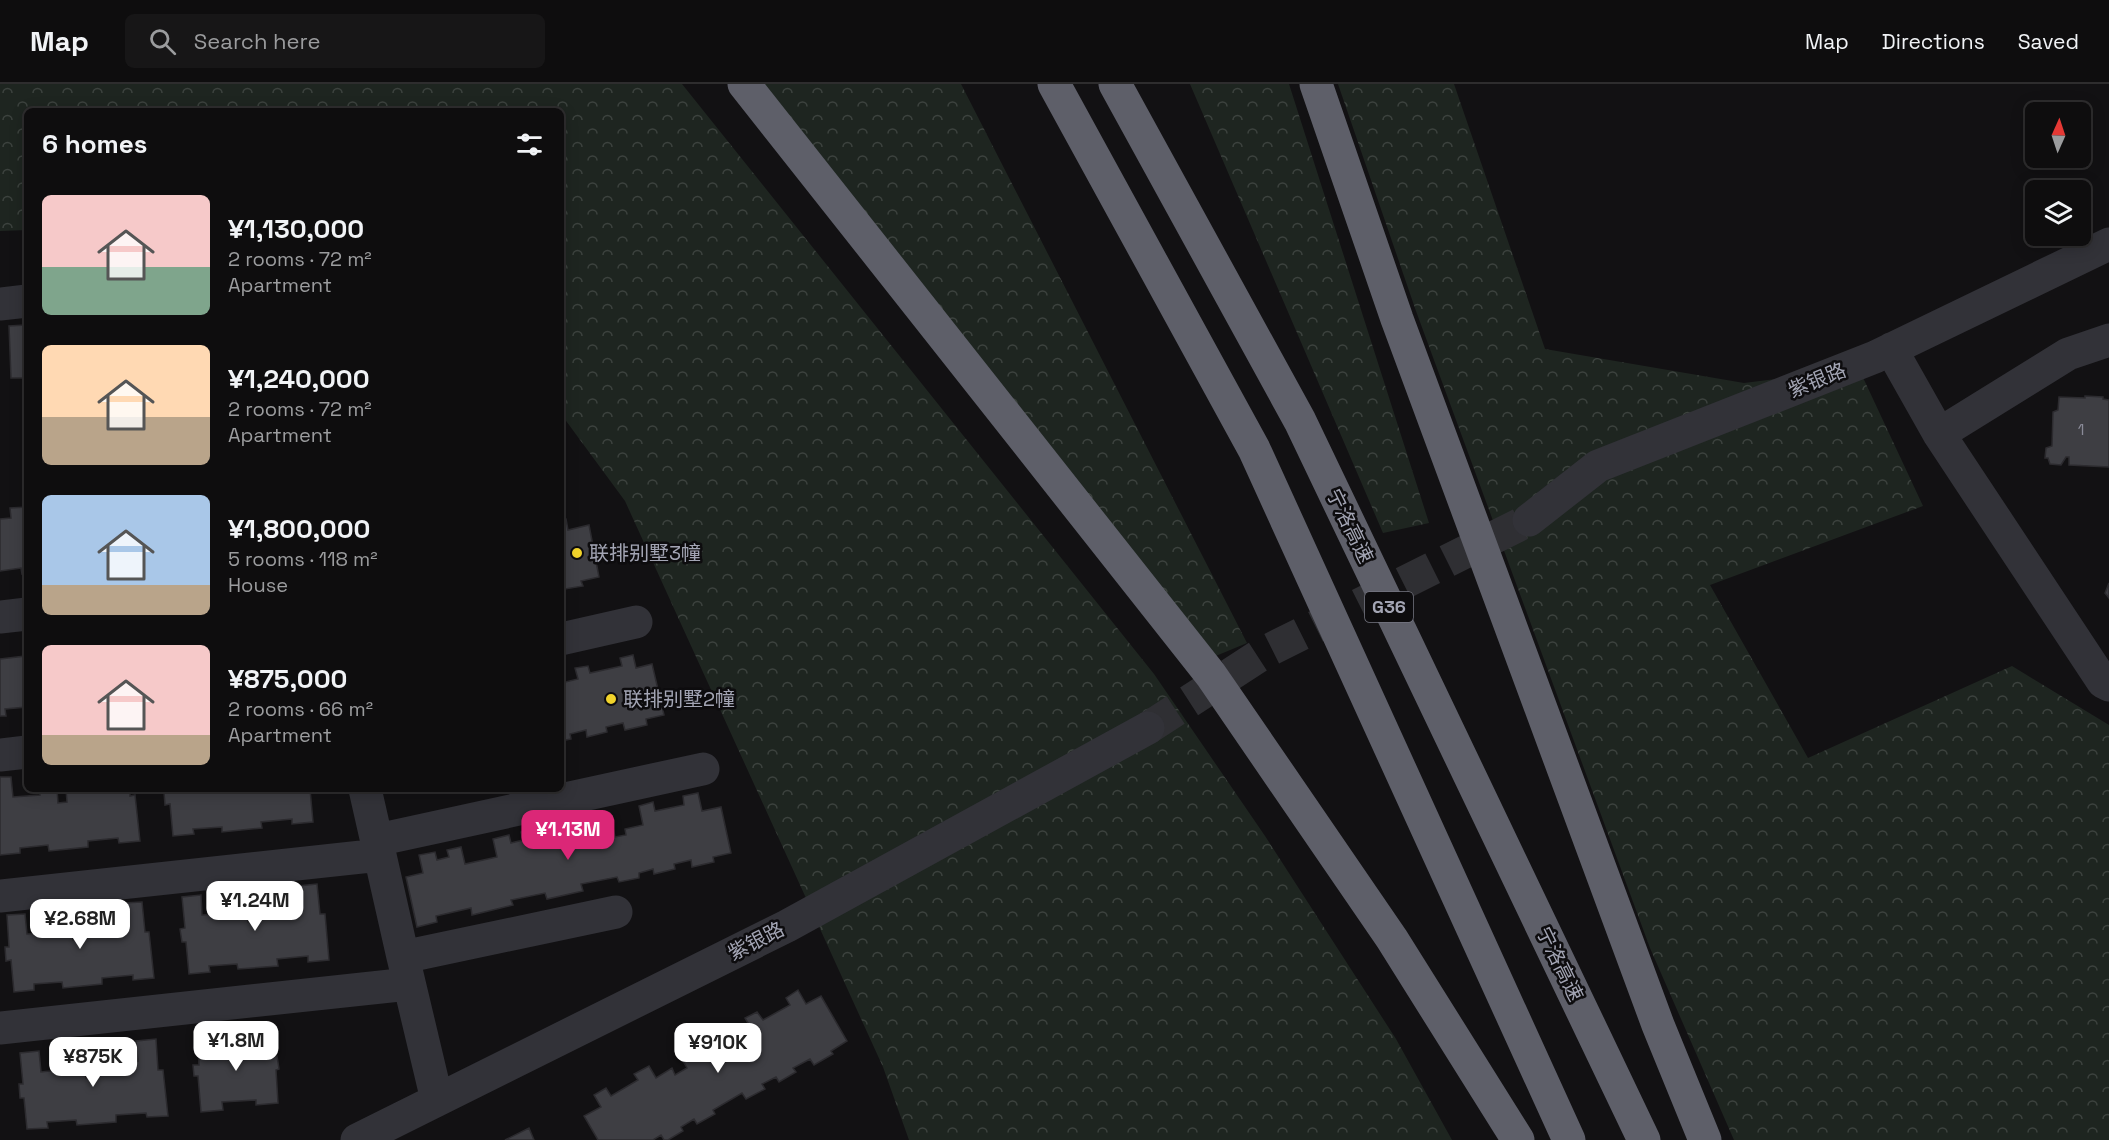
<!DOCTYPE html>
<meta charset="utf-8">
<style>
body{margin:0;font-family:"Space Grotesk","Noto Sans SC",sans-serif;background:#171617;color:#f1f3f6;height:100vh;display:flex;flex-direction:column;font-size:22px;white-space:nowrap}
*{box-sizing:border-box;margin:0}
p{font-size:20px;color:#9b9c9e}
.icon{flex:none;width:33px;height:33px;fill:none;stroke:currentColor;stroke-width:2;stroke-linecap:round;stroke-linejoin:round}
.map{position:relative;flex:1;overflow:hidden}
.details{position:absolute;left:24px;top:24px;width:540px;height:684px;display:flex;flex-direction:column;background:#0e0d0e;border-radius:9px;box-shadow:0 3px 15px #0003,0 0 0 2px #2e2d2e}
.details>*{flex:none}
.needle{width:39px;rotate:3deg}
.fabs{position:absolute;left:2025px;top:18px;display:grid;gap:12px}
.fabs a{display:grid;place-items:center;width:66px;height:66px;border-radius:9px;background:#0e0d0e;box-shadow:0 3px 15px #0003,0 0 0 2px #2e2d2e;font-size:30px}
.price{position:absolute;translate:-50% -51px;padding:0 14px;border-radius:12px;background:#fff;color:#222;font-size:20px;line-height:39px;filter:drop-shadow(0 2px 3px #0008)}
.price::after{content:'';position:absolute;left:50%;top:36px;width:18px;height:14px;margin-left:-9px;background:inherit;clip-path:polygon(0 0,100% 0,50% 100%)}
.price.on{background:#db2777;color:#fff}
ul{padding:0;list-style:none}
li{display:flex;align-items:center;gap:18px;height:150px;padding:0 18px}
li span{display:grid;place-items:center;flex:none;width:168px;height:120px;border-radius:9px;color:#555}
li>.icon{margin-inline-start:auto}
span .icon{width:72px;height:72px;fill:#fffc;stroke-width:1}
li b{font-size:26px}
h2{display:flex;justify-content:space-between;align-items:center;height:72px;padding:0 18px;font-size:26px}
header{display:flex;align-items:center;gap:36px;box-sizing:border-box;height:84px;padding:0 30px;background:#0e0d0e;border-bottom:2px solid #2e2d2e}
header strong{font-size:28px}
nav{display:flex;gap:33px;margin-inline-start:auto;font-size:21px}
.search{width:420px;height:54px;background:#171617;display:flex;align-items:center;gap:15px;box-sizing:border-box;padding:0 21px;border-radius:9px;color:#9b9c9e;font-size:22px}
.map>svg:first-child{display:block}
</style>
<header>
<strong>Map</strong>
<div class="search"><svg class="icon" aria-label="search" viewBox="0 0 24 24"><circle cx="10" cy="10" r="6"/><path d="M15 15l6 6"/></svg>Search here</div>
<nav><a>Map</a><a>Directions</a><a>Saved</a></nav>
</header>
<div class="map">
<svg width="2109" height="1056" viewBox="0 0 2109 1056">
<defs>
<pattern id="forest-crowns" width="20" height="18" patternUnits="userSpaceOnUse" patternTransform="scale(1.5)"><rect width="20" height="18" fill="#1e2520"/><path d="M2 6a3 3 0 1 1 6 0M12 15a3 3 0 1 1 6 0" fill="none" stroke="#3c423e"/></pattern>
</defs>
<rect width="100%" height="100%" fill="#121113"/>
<path fill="url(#forest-crowns)" d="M 0,0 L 682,0 L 1154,590 L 1265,752 L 1396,955 L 1452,1056 L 909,1056 L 883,983 L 625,417 L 561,330 L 561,27 L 27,27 L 27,146 L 0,147 Z
M 762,0 L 961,0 L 1247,559 L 1206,576 Z
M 1190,0 L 1289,0 L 1429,439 L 1383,449 Z
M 1338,0 L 1454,0 L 1545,265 L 1744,299 L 1859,285 L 1923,422 L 1710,501 L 1808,674 L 2012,582 L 2109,641 L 2109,1056 L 1734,1056 L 1650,864 L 1416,227 Z"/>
<path fill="#3e3e43" stroke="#2c2b2f" stroke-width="1.5" d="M 25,228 L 27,228 L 27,294 L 11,294 L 9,242 L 25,241 Z
M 2085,312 L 2103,313 L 2103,315 L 2109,316 L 2109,383 L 2069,381 L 2069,373 L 2066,373 L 2061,381 L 2050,380 L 2048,374 L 2045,374 L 2046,364 L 2052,362 L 2053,328 L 2058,326 L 2059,313 L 2085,314 Z
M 27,423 L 27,489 L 22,490 L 21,484 L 0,487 L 0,435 L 11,434 L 10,424 Z
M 561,435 L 566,435 L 568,446 L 589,441 L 599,493 L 581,497 L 583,502 L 565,505 L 564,500 L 561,500 Z
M 2109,499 L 2109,514 L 2105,509 Z
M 24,562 L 27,562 L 27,623 L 5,625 L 6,632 L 0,632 L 0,575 L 25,572 Z
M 633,571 L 636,584 L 652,580 L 664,631 L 646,635 L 647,641 L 625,646 L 623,639 L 606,643 L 607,648 L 587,653 L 586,646 L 570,650 L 571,655 L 561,657 L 561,599 L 578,595 L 575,584 L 588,582 L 590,589 L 622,582 L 620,574 Z
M 0,693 L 11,693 L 13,713 L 40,711 L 39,705 L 57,705 L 58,719 L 67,718 L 66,705 L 130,705 L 130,712 L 135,711 L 140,757 L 119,759 L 118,754 L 88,757 L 88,763 L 49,767 L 48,761 L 20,764 L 20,769 L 0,771 Z
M 169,705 L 310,705 L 313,738 L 292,740 L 292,735 L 261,738 L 262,744 L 222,748 L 222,743 L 193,745 L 194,750 L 173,752 L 170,720 L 165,721 L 164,708 L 169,707 Z
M 698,709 L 702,727 L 721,723 L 731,769 L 713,773 L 714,778 L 692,783 L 691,776 L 674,780 L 675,785 L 654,790 L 653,785 L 639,789 L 639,794 L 619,798 L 617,793 L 581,800 L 583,807 L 547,815 L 545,809 L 511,816 L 513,821 L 472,831 L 471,824 L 436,832 L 437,838 L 417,843 L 406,793 L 423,789 L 419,771 L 435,768 L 437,776 L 449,773 L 447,766 L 461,763 L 465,780 L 497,773 L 493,755 L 509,751 L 511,759 L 523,756 L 521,748 L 535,745 L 540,764 L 571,757 L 567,738 L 582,735 L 584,743 L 597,740 L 596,733 L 610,729 L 615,753 L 626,751 L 625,745 L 643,741 L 639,722 L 653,718 L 655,727 L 684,721 L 683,712 Z
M 317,800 L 320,830 L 325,830 L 329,876 L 308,878 L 308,872 L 277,875 L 278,882 L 238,885 L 237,880 L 209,882 L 210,888 L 189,890 L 186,858 L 182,858 L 180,845 L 185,844 L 182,813 L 201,811 L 202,831 L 229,829 L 228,808 L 245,807 L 248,838 L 256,837 L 253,806 L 273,804 L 274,824 L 300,821 L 298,802 Z
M 142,818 L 145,848 L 149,848 L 154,894 L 133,896 L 133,891 L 102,894 L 102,900 L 63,904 L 62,898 L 34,900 L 34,906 L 14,908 L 11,876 L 6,877 L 5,863 L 9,863 L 7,831 L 25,830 L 27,850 L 54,848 L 52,826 L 69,825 L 73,856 L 81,855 L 78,824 L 97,823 L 99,842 L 125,839 L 123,819 Z
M 798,906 L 806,920 L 821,912 L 847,957 L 831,967 L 833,970 L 814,981 L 810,975 L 793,984 L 796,988 L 779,998 L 776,993 L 762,1000 L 765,1005 L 746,1015 L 742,1009 L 713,1026 L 715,1030 L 697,1040 L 694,1035 L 681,1043 L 683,1047 L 668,1056 L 664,1056 L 661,1051 L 653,1056 L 598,1056 L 584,1032 L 601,1023 L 594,1011 L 606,1004 L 611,1012 L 638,996 L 634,990 L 649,982 L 656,994 L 672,984 L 675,991 L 687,984 L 679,970 L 694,961 L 697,968 L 707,963 L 704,957 L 717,950 L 727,967 L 738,960 L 735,954 L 751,944 L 745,934 L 757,928 L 763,936 L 790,921 L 786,914 Z
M 267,943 L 270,972 L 277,972 L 279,985 L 276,986 L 278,1019 L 256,1021 L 256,1016 L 222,1018 L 223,1026 L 201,1028 L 198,992 L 194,992 L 193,981 L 199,981 L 197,950 L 215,949 L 217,968 L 251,964 L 249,945 Z
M 156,955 L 158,986 L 163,986 L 168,1032 L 147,1033 L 146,1029 L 116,1031 L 116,1038 L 77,1041 L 76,1036 L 47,1038 L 48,1044 L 27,1045 L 24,1014 L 20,1014 L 19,1000 L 23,1000 L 20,969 L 39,967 L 41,988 L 68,985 L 66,965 L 83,963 L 86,994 L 95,993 L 92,962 L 111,960 L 113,980 L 138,977 L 136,957 Z
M 529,1044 L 534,1056 L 505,1056 Z"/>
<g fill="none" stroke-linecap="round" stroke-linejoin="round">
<path stroke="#2f2f33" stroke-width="33" stroke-dasharray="33 16" stroke-linecap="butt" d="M 1148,644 L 1265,568 L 1529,436"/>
<path stroke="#323238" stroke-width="33" d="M 0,220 L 27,217
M 1891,265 L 1939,350 L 2103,598 L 2109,601
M 1939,350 L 2068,270 L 2109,256
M 1529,436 L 1598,382 L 1875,273 L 2109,160
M 0,533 L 27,530
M 561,555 L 636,538
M 0,671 L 27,668
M 365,705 L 403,873
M 377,756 L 703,685
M 0,812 L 380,771
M 0,944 L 409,900
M 437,1016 L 403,873 L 616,828
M 357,1056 L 787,842 L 1148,644"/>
<path stroke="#5e5f69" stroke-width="33" d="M 744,0 L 1211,591 L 1392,855 L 1518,1056
M 1054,0 L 1254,365 L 1569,1056
M 1115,0 L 1300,337 L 1644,1056
M 1316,0 L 1397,235 L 1658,941 L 1705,1056"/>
</g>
<g fill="#f1d32b" stroke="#0d0c0e" stroke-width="2">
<circle cx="577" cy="469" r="6"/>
<circle cx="611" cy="615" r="6"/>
</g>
<g text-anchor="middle" stroke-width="5" stroke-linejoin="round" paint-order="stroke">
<g font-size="16" fill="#8a8b98">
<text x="2081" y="351">1</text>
</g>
<rect fill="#0d0c0e" stroke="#767782" stroke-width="1.5" x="1365" y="508" width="48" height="30" rx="4.5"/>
<g font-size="18" font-weight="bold" fill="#a3a5b4">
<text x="1389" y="529">G36</text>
</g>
<g font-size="20" fill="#a3a5b4" stroke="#0d0c0e">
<text transform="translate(1817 296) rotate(-22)" y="7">紫银路</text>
<text transform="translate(1350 442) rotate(64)" y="7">宁洛高速</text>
<text transform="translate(756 857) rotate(-27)" y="7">紫银路</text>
<text transform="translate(1560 880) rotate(64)" y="7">宁洛高速</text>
</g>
<g font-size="20" fill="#a3a5b4" stroke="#0d0c0e" text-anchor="start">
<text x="589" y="476">联排别墅3幢</text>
<text x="623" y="622">联排别墅2幢</text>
</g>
</g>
</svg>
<div class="fabs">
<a><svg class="needle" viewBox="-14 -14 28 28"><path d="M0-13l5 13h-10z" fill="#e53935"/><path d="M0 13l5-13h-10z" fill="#9b9c9e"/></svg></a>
<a><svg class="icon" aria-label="layers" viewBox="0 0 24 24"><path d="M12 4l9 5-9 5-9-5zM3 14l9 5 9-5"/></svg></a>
</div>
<b class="price on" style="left:568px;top:777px">¥1.13M</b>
<b class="price" style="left:255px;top:848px">¥1.24M</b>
<b class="price" style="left:80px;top:866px">¥2.68M</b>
<b class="price" style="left:236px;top:988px">¥1.8M</b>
<b class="price" style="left:718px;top:990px">¥910K</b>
<b class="price" style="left:93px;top:1004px">¥875K</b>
<section class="details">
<h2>6 homes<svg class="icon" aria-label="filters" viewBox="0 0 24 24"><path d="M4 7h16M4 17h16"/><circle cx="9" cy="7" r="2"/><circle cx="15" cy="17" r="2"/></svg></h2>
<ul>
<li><span style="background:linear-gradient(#f6c9c9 60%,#7fa58c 0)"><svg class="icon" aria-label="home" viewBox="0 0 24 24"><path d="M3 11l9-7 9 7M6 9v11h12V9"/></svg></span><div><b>¥1,130,000</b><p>2 rooms · 72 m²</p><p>Apartment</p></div></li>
<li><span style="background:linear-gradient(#ffd9b3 60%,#b9a48a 0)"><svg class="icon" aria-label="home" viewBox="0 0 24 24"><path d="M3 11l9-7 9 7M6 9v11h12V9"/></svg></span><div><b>¥1,240,000</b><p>2 rooms · 72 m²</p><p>Apartment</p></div></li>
<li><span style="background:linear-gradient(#a9c7e8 75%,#b9a48a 0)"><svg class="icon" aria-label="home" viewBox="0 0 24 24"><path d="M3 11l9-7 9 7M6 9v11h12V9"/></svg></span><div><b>¥1,800,000</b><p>5 rooms · 118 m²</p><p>House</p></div></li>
<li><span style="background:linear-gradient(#f6c9c9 75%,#b9a48a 0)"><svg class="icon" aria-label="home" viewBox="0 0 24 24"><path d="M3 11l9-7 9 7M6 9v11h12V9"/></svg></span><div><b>¥875,000</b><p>2 rooms · 66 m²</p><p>Apartment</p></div></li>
</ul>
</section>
</div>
